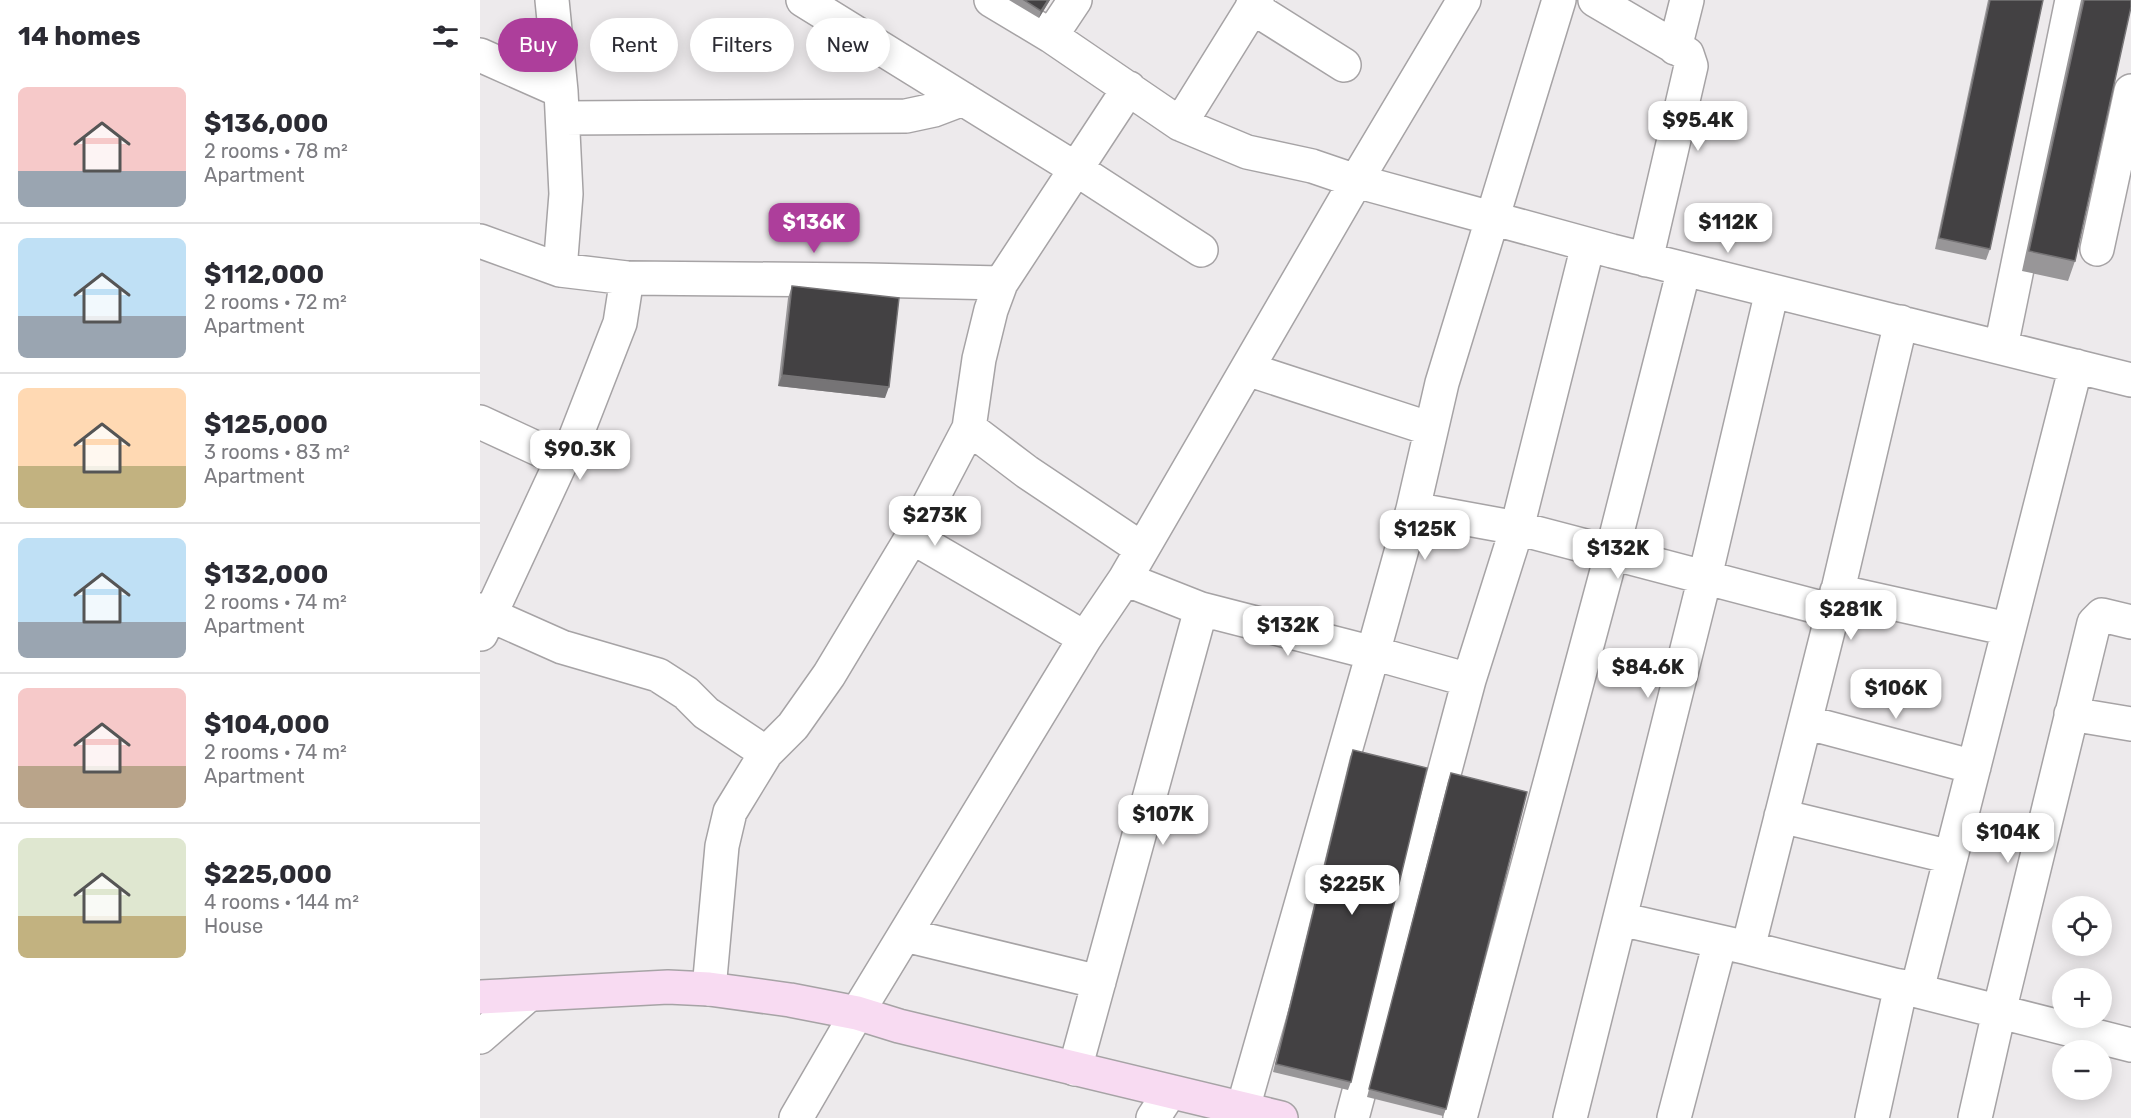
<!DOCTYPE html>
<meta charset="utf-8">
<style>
body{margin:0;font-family:Rubik,sans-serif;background:#f7f7f7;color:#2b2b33;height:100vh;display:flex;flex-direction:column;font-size:22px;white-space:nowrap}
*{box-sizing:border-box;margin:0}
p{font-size:20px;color:#7c7c81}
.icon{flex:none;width:33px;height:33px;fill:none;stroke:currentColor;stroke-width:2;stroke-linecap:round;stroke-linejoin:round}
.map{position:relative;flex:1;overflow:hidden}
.sheet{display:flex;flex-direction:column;background:#fff;width:480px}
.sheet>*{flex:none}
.top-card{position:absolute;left:18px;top:18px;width:570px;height:54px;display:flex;gap:12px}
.fabs{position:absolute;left:1572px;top:896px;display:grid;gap:12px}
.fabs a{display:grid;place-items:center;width:60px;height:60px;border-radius:50%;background:#fff;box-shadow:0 3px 15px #0003;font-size:30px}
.price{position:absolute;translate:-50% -51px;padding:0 14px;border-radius:12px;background:#fff;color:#222;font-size:20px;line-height:39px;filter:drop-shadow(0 2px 3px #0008)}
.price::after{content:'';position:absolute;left:50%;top:36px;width:18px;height:14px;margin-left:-9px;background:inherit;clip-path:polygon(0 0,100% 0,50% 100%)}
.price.selected{background:#ad3e9b;color:#fff}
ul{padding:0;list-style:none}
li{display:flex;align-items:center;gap:18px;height:150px;padding:0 18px}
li+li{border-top:2px solid #e1e1e2}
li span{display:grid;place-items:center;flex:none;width:168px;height:120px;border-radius:9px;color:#555}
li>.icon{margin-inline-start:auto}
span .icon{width:72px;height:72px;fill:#fffc;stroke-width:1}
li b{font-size:26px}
h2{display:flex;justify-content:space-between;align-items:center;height:72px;padding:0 18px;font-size:26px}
.chip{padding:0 21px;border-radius:27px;background:#fff;box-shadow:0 3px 15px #0003;font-size:21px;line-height:54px}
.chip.selected{background:#ad3e9b;color:#fff}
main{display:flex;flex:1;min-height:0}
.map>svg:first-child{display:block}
</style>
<main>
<section class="sheet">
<h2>14 homes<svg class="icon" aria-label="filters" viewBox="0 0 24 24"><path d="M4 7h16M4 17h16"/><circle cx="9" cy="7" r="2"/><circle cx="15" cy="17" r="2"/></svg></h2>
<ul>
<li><span style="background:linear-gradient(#f6c9c9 70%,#9aa5b1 0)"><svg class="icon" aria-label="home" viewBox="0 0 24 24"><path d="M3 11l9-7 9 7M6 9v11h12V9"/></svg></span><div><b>$136,000</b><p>2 rooms · 78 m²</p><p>Apartment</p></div></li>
<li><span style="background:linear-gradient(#bfe0f5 65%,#9aa5b1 0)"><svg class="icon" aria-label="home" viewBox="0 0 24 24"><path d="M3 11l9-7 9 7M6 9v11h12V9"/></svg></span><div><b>$112,000</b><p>2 rooms · 72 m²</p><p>Apartment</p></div></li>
<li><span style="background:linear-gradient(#ffd9b3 65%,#c2b280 0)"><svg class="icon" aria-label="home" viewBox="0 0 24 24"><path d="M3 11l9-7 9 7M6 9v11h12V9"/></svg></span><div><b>$125,000</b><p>3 rooms · 83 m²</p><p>Apartment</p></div></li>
<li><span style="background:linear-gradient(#bfe0f5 70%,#9aa5b1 0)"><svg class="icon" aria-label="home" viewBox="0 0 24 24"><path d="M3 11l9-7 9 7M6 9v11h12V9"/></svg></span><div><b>$132,000</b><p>2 rooms · 74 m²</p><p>Apartment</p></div></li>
<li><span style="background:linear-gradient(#f6c9c9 65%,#b9a48a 0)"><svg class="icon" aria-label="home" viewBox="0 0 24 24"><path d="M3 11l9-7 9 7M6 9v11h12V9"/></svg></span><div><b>$104,000</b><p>2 rooms · 74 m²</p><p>Apartment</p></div></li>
<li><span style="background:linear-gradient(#dfe7d0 65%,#c2b280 0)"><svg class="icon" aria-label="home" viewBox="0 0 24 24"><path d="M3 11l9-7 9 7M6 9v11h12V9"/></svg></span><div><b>$225,000</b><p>4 rooms · 144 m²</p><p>House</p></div></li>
</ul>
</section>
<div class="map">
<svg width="1651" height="1118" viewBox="0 0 1651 1118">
<rect width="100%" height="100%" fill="#edeaec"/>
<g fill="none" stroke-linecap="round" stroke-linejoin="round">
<defs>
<path id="minor" d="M 72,0 L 81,91 L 86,194 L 80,270
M 323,0 L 596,169 L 721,250
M 511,0 L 571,36 L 700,124 L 767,152 L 832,166 L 876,181 L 1132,251 L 1651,380
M 1115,0 L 1207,54 L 1211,66 L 1166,260
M 772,7 L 864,65
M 571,36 L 595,0
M 1195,48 L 1207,0
M 0,55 L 81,91
M 83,118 L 426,116 L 454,110 L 483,99
M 700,124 L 777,0
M 0,241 L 80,270 L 147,278 L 387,280 L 521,283
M 1617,249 L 1651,91
M 1521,347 L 1592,0
M 767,369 L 951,429
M 0,422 L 82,460
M 489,428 L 547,472 L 662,549
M 933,509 L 1037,528 L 1353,611
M 432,537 L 605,638
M 645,579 L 721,609 L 893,653 L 989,680
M 1357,591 L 1528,629
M 0,610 L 10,615 L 82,460 L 94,441 L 140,323 L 147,278
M 1,634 L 10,615 L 82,647 L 178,675 L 206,693 L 226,713 L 286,753
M 1591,714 L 1651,724
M 1325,722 L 1494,767
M 1301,816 L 1471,857
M 1140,919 L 1268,948 L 1651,1045
M 425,935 L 619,982
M 1268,948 L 1353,611 L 1421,322
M 229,989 L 242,846 L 250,812 L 286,753 L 313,726 L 349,675 L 432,537 L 489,428 L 499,359 L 511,310 L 521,283 L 649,88
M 1437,990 L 1596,366
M 377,1013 L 605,638 L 645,579 L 876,181 L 984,0
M 0,1037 L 47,996
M 595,1069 L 721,609
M 763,1108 L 893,653 L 933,509 L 962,383 L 1079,0
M 673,1118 L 690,1092
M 872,1118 L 989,680 L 1037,528 L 1108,245
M 980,1118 L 1132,552 L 1204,269
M 1090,1118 L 1225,577 L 1292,291
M 1194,1118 L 1240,942
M 1392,1118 L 1421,986
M 1495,1118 L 1519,1012 L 1614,623 L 1622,615 L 1651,622"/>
<path id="tertiary" d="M 316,1118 L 377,1013"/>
<path id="secondary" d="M 0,997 L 188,987 L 229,989 L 310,1000 L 377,1013 L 419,1026 L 801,1118"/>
</defs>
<use href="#minor" stroke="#a6a3a5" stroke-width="36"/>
<use href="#tertiary" stroke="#a6a3a5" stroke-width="36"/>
<use href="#secondary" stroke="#a6a3a5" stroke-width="36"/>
<use href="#minor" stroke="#fff" stroke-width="33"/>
<use href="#tertiary" stroke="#fff" stroke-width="33"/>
<use href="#secondary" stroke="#f8dbf2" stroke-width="33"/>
</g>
<path fill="#989698" d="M 529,0 L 570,0 L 559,18 Z
M 1508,0 L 1563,0 L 1510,249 L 1506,260 L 1455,249 Z
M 1601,0 L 1651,0 L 1595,261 L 1588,281 L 1542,271 Z
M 312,286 L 405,398 L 298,386 L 308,298 Z
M 873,750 L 871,1082 L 868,1090 L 793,1072 L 870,757 Z
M 971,773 L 966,1109 L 963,1116 L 887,1097 L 968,781 Z"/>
<path fill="#767476" d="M 568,0 L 570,0 L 559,18 L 561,11 Z
M 302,375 L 409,387 L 405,398 L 298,386 Z"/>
<path fill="#434143" stroke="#767476" stroke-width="1.5" d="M 544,0 L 568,0 L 561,11 Z
M 1510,0 L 1563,0 L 1510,249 L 1459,238 Z
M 1604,0 L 1651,0 L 1651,7 L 1595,261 L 1549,251 Z
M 312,286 L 419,298 L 409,387 L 302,375 Z
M 873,750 L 947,768 L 871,1082 L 796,1064 Z
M 971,773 L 1047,792 L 966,1109 L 889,1089 Z"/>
</svg>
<div class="fabs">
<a><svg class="icon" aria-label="locate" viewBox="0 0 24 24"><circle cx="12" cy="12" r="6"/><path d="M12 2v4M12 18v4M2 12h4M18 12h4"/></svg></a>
<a>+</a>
<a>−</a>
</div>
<b class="price" style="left:1218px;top:152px">$95.4K</b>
<b class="price selected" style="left:334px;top:254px">$136K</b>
<b class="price" style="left:1248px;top:254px">$112K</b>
<b class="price" style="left:100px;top:481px">$90.3K</b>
<b class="price" style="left:455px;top:547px">$273K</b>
<b class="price" style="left:945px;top:561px">$125K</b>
<b class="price" style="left:1138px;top:580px">$132K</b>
<b class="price" style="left:1371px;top:641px">$281K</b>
<b class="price" style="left:808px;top:657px">$132K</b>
<b class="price" style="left:1168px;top:699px">$84.6K</b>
<b class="price" style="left:1416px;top:720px">$106K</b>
<b class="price" style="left:683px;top:846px">$107K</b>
<b class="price" style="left:1528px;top:864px">$104K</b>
<b class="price" style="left:872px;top:916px">$225K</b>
<div class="top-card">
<a class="chip selected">Buy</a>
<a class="chip">Rent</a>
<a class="chip">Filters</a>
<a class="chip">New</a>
</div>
</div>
</main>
